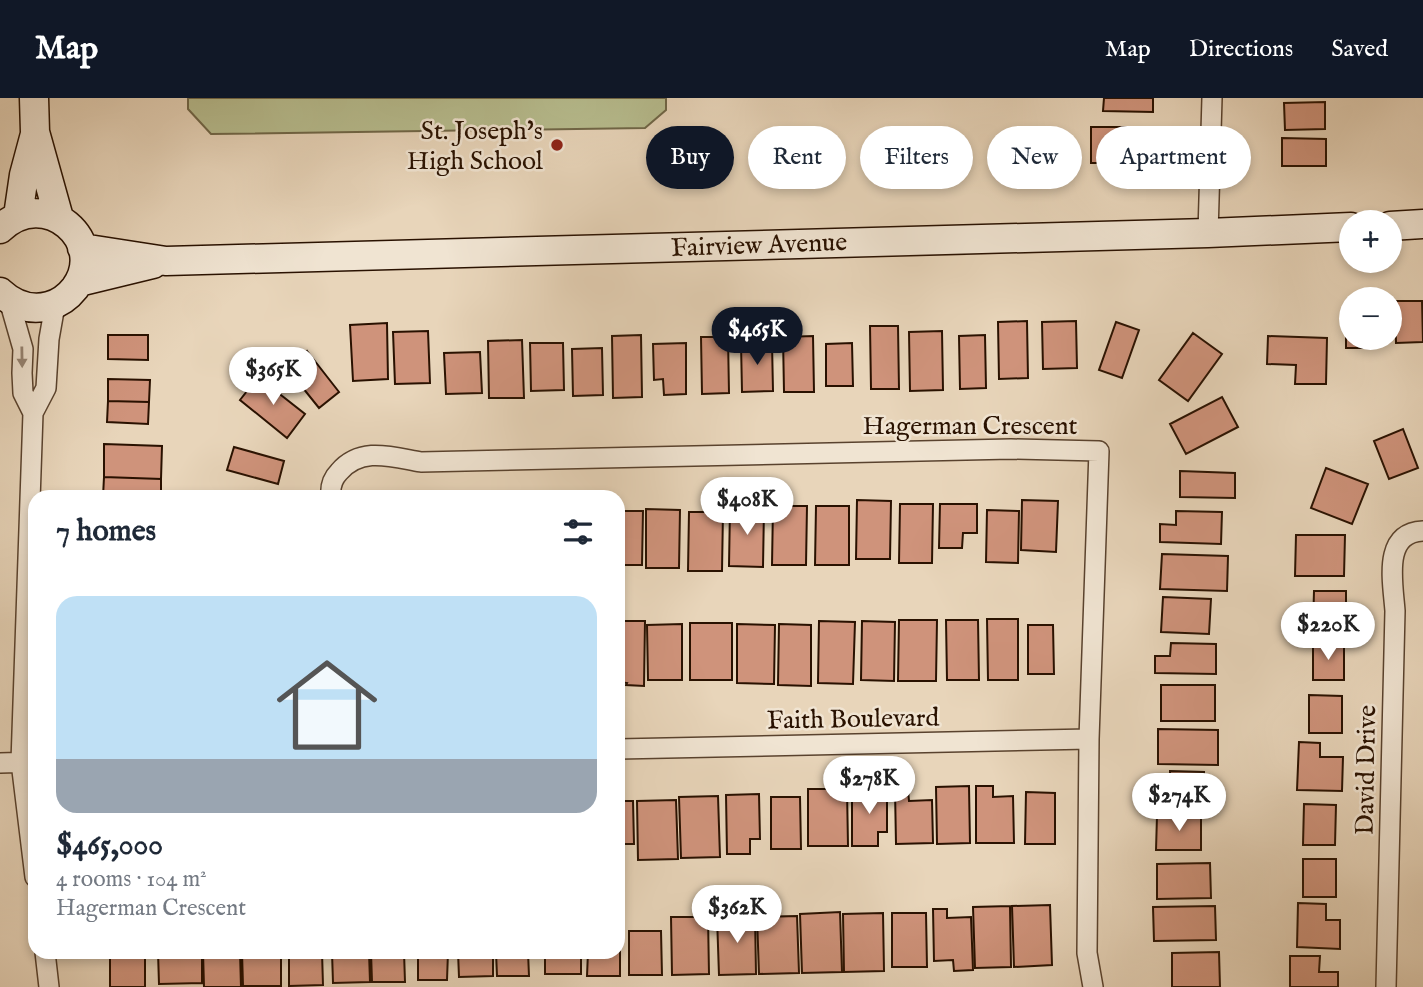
<!DOCTYPE html>
<meta charset="utf-8">
<style>
body{margin:0;font-family:"IM FELL English",serif;background:#f2f2f3;color:#1f2937;height:100vh;display:flex;flex-direction:column;font-size:26px;white-space:nowrap}
*{box-sizing:border-box;margin:0}
p{font-size:23px;color:#747a83}
.icon{flex:none;width:38px;height:38px;fill:none;stroke:currentColor;stroke-width:2;stroke-linecap:round;stroke-linejoin:round}
.map{position:relative;flex:1;overflow:hidden}
.panel{position:absolute;left:28px;top:392px;width:597px;height:469px;display:flex;flex-direction:column;background:#fff;border-radius:21px;box-shadow:0 4px 10px #0003}
.panel>*{flex:none}
.hud{position:absolute;left:646px;top:28px;width:665px;height:63px;display:flex;gap:14px}
.buttons{position:absolute;left:1339px;top:112px;display:grid;gap:14px}
.buttons a{display:grid;place-items:center;width:63px;height:63px;border-radius:50%;background:#fff;box-shadow:0 4px 10px #0003;font-size:35px}
.price{position:absolute;translate:-50% -60px;padding:0 16px;border-radius:24px;background:#fff;color:#222;font-size:23px;line-height:46px;filter:drop-shadow(0 2px 4px #0008)}
.price::after{content:'';position:absolute;left:50%;top:42px;width:21px;height:16px;margin-left:-10px;background:inherit;clip-path:polygon(0 0,100% 0,50% 100%)}
.price.selected{background:#111827;color:#fff}
ul{padding:0;list-style:none}
li{display:grid;align-content:center;gap:14px;height:371px;padding:0 28px}
li+li{border-top:2px solid #e0e1e3}
li span{display:grid;place-items:center;height:217px;border-radius:21px;color:#555}
li>.icon{margin-inline-start:auto}
span .icon{width:126px;height:126px;fill:#fffc;stroke-width:1}
li b{font-size:30px}
h2{display:flex;justify-content:space-between;align-items:center;height:84px;padding:0 28px;font-size:30px}
.chip{padding:0 24px;border-radius:32px;background:#fff;box-shadow:0 4px 10px #0003;font-size:24px;line-height:63px}
.chip.selected{background:#111827;color:#fff}
header{display:flex;align-items:center;gap:42px;box-sizing:border-box;height:98px;padding:0 35px;background:#111827;color:#fff}
header strong{font-size:33px}
nav{display:flex;gap:38px;margin-inline-start:auto;font-size:24px}
.map>svg:first-child{display:block}
</style>
<header>
<strong>Map</strong>
<nav><a>Map</a><a>Directions</a><a>Saved</a></nav>
</header>
<div class="map">
<svg width="1423" height="889" viewBox="0 0 1423 889">
<rect width="100%" height="100%" fill="#e8d5ba"/>
<filter id="stains"><feTurbulence type="fractalNoise" baseFrequency=".00286" numOctaves="4"/><feColorMatrix values="0 0 0 0 .2 0 0 0 0 .09 0 0 0 0 .02 0 0 0 .5 -.17"/></filter>
<radialGradient id="worn" r=".72"><stop offset=".6" stop-color="#630" stop-opacity="0"/><stop offset="1" stop-color="#630" stop-opacity=".3"/></radialGradient>
<path fill="#b7bd8f" stroke="#706748" stroke-width="2" d="M 188,0 L 666,0 L 666,12 L 645,30 L 211,36 L 188,11 Z"/>
<path fill="#cf937b" stroke="#291100" stroke-width="2" d="M 1104,0 L 1153,0 L 1153,14 L 1103,13 Z
M 1325,4 L 1325,31 L 1285,32 L 1284,5 Z
M 1091,29 L 1151,29 L 1151,65 L 1091,65 Z
M 1282,40 L 1326,41 L 1326,68 L 1282,68 Z
M 1395,203 L 1422,203 L 1423,244 L 1396,245 Z
M 1346,206 L 1351,206 L 1351,240 L 1375,240 L 1375,250 L 1346,250 Z
M 1027,223 L 1028,280 L 999,281 L 998,224 Z
M 1076,223 L 1077,270 L 1043,271 L 1042,224 Z
M 1116,224 L 1139,232 L 1122,280 L 1099,272 Z
M 387,225 L 388,281 L 353,283 L 350,227 Z
M 870,228 L 898,228 L 899,291 L 871,291 Z
M 428,233 L 430,285 L 395,286 L 393,234 Z
M 942,233 L 943,292 L 910,293 L 909,234 Z
M 1193,235 L 1222,256 L 1188,303 L 1159,282 Z
M 108,237 L 148,237 L 148,262 L 108,261 Z
M 641,237 L 642,299 L 613,300 L 612,238 Z
M 985,237 L 986,290 L 960,291 L 959,238 Z
M 813,238 L 814,294 L 784,294 L 783,239 Z
M 1268,238 L 1327,240 L 1326,286 L 1295,286 L 1296,267 L 1267,266 Z
M 701,239 L 728,239 L 729,295 L 702,296 Z
M 522,242 L 524,300 L 489,300 L 488,243 Z
M 530,245 L 563,245 L 564,292 L 531,293 Z
M 686,245 L 686,296 L 664,297 L 663,281 L 654,282 L 653,246 Z
M 741,245 L 772,245 L 773,293 L 742,294 Z
M 852,245 L 853,288 L 826,288 L 826,246 Z
M 602,250 L 603,297 L 573,298 L 572,251 Z
M 307,253 L 339,294 L 319,310 L 286,269 Z
M 480,254 L 482,295 L 446,296 L 444,255 Z
M 258,279 L 305,316 L 287,340 L 240,302 Z
M 108,281 L 150,282 L 149,304 L 108,303 Z
M 1222,299 L 1238,329 L 1186,356 L 1170,326 Z
M 108,303 L 149,304 L 148,326 L 107,324 Z
M 1403,331 L 1418,370 L 1389,381 L 1374,343 Z
M 104,346 L 162,348 L 161,381 L 104,379 Z
M 234,349 L 284,363 L 278,386 L 227,372 Z
M 1326,370 L 1368,386 L 1352,426 L 1311,410 Z
M 1180,373 L 1235,375 L 1235,400 L 1180,399 Z
M 104,379 L 161,381 L 161,399 L 103,399 Z
M 857,402 L 891,403 L 890,461 L 856,461 Z
M 1022,402 L 1058,403 L 1056,454 L 1021,452 Z
M 900,406 L 933,406 L 932,465 L 899,465 Z
M 940,406 L 977,406 L 977,435 L 963,435 L 962,450 L 939,450 Z
M 773,408 L 807,408 L 806,467 L 772,467 Z
M 816,408 L 849,408 L 849,467 L 815,467 Z
M 730,410 L 764,410 L 763,469 L 729,468 Z
M 646,411 L 680,412 L 679,470 L 646,470 Z
M 987,412 L 1019,413 L 1018,465 L 986,464 Z
M 618,413 L 643,413 L 642,467 L 618,467 Z
M 1176,413 L 1222,414 L 1221,446 L 1160,444 L 1160,426 L 1176,427 Z
M 689,414 L 723,414 L 722,473 L 688,473 Z
M 1296,437 L 1345,437 L 1344,478 L 1295,478 Z
M 1162,456 L 1228,458 L 1227,493 L 1160,491 Z
M 1314,493 L 1346,493 L 1346,529 L 1313,529 Z
M 1163,499 L 1211,501 L 1209,536 L 1161,534 Z
M 987,521 L 1018,521 L 1018,582 L 988,582 Z
M 899,522 L 937,522 L 936,583 L 898,583 Z
M 946,522 L 978,522 L 979,582 L 947,582 Z
M 618,523 L 645,523 L 644,588 L 626,587 L 627,585 L 619,584 L 619,579 L 618,579 Z
M 819,523 L 855,524 L 853,586 L 818,585 Z
M 862,523 L 895,524 L 894,583 L 861,582 Z
M 690,525 L 732,525 L 732,582 L 690,582 Z
M 682,526 L 682,582 L 648,582 L 647,527 Z
M 737,526 L 775,527 L 774,586 L 737,585 Z
M 779,526 L 811,527 L 811,588 L 778,587 Z
M 1028,527 L 1053,527 L 1054,576 L 1028,576 Z
M 1171,545 L 1216,546 L 1216,576 L 1155,575 L 1155,558 L 1170,558 Z
M 1313,545 L 1344,546 L 1344,582 L 1313,582 Z
M 1161,587 L 1215,587 L 1215,623 L 1161,623 Z
M 1309,597 L 1342,598 L 1342,635 L 1309,635 Z
M 1158,631 L 1218,632 L 1218,667 L 1158,666 Z
M 1299,644 L 1320,645 L 1320,659 L 1343,659 L 1342,693 L 1297,692 Z
M 1170,673 L 1204,674 L 1204,687 L 1218,688 L 1218,710 L 1157,709 L 1157,693 L 1170,693 Z
M 969,688 L 970,745 L 937,746 L 936,689 Z
M 976,688 L 993,688 L 993,699 L 1013,698 L 1014,745 L 976,745 Z
M 808,691 L 847,691 L 848,748 L 808,748 Z
M 852,691 L 887,691 L 887,734 L 878,734 L 878,748 L 852,748 Z
M 895,692 L 908,692 L 909,703 L 932,702 L 933,745 L 896,746 Z
M 1026,694 L 1055,695 L 1055,746 L 1025,746 Z
M 759,696 L 760,741 L 750,741 L 750,756 L 727,756 L 726,697 Z
M 718,698 L 720,759 L 681,760 L 679,699 Z
M 771,699 L 800,699 L 801,751 L 771,751 Z
M 676,702 L 678,761 L 638,762 L 637,703 Z
M 618,703 L 633,703 L 634,746 L 622,746 L 622,758 L 618,758 Z
M 1304,706 L 1336,707 L 1335,747 L 1303,747 Z
M 1157,718 L 1201,719 L 1201,752 L 1156,752 Z
M 1303,761 L 1336,761 L 1336,799 L 1303,799 Z
M 1210,765 L 1211,800 L 1157,801 L 1157,766 Z
M 1298,805 L 1326,806 L 1326,822 L 1340,822 L 1340,851 L 1297,849 Z
M 1050,807 L 1052,867 L 1014,869 L 1012,808 Z
M 1010,808 L 1011,869 L 975,870 L 973,809 Z
M 1215,808 L 1216,842 L 1154,843 L 1153,809 Z
M 933,811 L 947,811 L 947,820 L 971,819 L 973,872 L 954,873 L 953,862 L 934,863 Z
M 840,814 L 842,874 L 802,875 L 800,816 Z
M 883,815 L 884,873 L 844,874 L 843,816 Z
M 892,815 L 926,815 L 927,869 L 892,869 Z
M 755,818 L 756,876 L 719,877 L 717,819 Z
M 797,818 L 799,875 L 759,876 L 757,819 Z
M 671,819 L 708,819 L 709,876 L 672,877 Z
M 618,821 L 620,821 L 620,878 L 587,878 L 588,854 L 618,854 Z
M 629,833 L 661,833 L 662,877 L 629,877 Z
M 110,854 L 145,854 L 145,889 L 110,889 Z
M 158,854 L 202,854 L 202,885 L 159,886 Z
M 203,854 L 240,854 L 241,889 L 204,889 Z
M 242,854 L 281,854 L 281,888 L 243,888 Z
M 289,854 L 322,854 L 323,887 L 289,888 Z
M 332,854 L 369,854 L 370,884 L 333,885 Z
M 371,854 L 404,854 L 405,884 L 372,884 Z
M 418,854 L 448,854 L 447,882 L 418,882 Z
M 458,854 L 493,854 L 493,878 L 459,879 Z
M 496,854 L 528,854 L 529,878 L 497,878 Z
M 545,854 L 581,854 L 581,876 L 545,876 Z
M 1219,854 L 1220,889 L 1172,889 L 1172,855 Z
M 1290,858 L 1320,858 L 1319,874 L 1338,874 L 1338,889 L 1290,889 Z"/>
<g fill="none" stroke-linecap="round" stroke-linejoin="round">
<defs>
<path id="street" d="M 1208,135 L 1212,0
M 9,202 L 23,251 L 22,275 L 23,295 L 33,315
M 331,399 C 330,390 332,381 339,374 C 361,348 392,359 421,364 L 1011,351 L 1099,353 L 1089,641 L 1087,855 L 1093,889
M 618,651 L 1089,641
M 0,665 L 35,664
M 35,779 L 21,664 L 33,315 L 46,290 L 49,241 L 55,207
M 45,854 L 49,889
M 1386,889 L 1395,513 C 1393,484 1382,435 1423,433"/>
<path id="secondary" d="M 34,0 L 35,34 L 59,120
M 18,118 L 24,77 L 35,36
M 1390,128 L 1423,126
M 0,131 C 45,87 109,144 75,190 C 68,199 60,205 49,208 C 30,213 14,207 0,194
M 82,150 L 166,163 L 1208,135 L 1351,129
M 79,184 L 153,166"/>
</defs>
<use href="#street" stroke="#59422e" stroke-width="22"/>
<use href="#secondary" stroke="#291100" stroke-width="31"/>
<use href="#street" stroke="#f0e4d2" stroke-width="19"/>
<use href="#secondary" stroke="#f0e4d2" stroke-width="28"/>
</g>
<defs><path id="oneway-solid" d="M-6-.8H1V-3.2L6.5 0L1 3.2V.8H-6Z" transform="scale(1.75)"/></defs>
<use fill="#968574" href="#oneway-solid" transform="translate(22 259) rotate(89)"/>
<circle fill="#8f2418" stroke="#f0e4d2" stroke-width="2.5" cx="557" cy="47" r="7"/>
<g text-anchor="middle" stroke-width="5" stroke-linejoin="round" paint-order="stroke">
<g font-size="26" fill="#291100" stroke="#f0e4d2" text-anchor="end">
<text x="543" y="41">St. Joseph's<tspan x="543" dy="30">High School</tspan></text>
</g>
<g font-size="26" fill="#291100" stroke="#f0e4d2">
<text transform="translate(759 146) rotate(-2)" y="9">Fairview Avenue</text>
<text x="970" y="336">Hagerman Crescent</text>
<text transform="translate(853 620) rotate(-1)" y="9">Faith Boulevard</text>
<text transform="translate(1365 672) rotate(-89)" y="9">David Drive</text>
</g>
</g>
<rect width="100%" height="100%" filter="url(#stains)"/>
<rect width="100%" height="100%" fill="url(#worn)"/>
</svg>
<div class="buttons">
<a>+</a>
<a>−</a>
</div>
<b class="price selected" style="left:757px;top:269px">$465K</b>
<b class="price" style="left:273px;top:309px">$365K</b>
<b class="price" style="left:747px;top:439px">$408K</b>
<b class="price" style="left:1328px;top:564px">$220K</b>
<b class="price" style="left:869px;top:718px">$278K</b>
<b class="price" style="left:1179px;top:735px">$274K</b>
<b class="price" style="left:737px;top:847px">$362K</b>
<div class="hud">
<a class="chip selected">Buy</a>
<a class="chip">Rent</a>
<a class="chip">Filters</a>
<a class="chip">New</a>
<a class="chip">Apartment</a>
</div>
<section class="panel">
<h2>7 homes<svg class="icon" aria-label="filters" viewBox="0 0 24 24"><path d="M4 7h16M4 17h16"/><circle cx="9" cy="7" r="2"/><circle cx="15" cy="17" r="2"/></svg></h2>
<ul>
<li><span style="background:linear-gradient(#bfe0f5 75%,#9aa5b1 0)"><svg class="icon" aria-label="home" viewBox="0 0 24 24"><path d="M3 11l9-7 9 7M6 9v11h12V9"/></svg></span><div><b>$465,000</b><p>4 rooms · 104 m²</p><p>Hagerman Crescent</p></div></li>
</ul>
</section>
</div>
